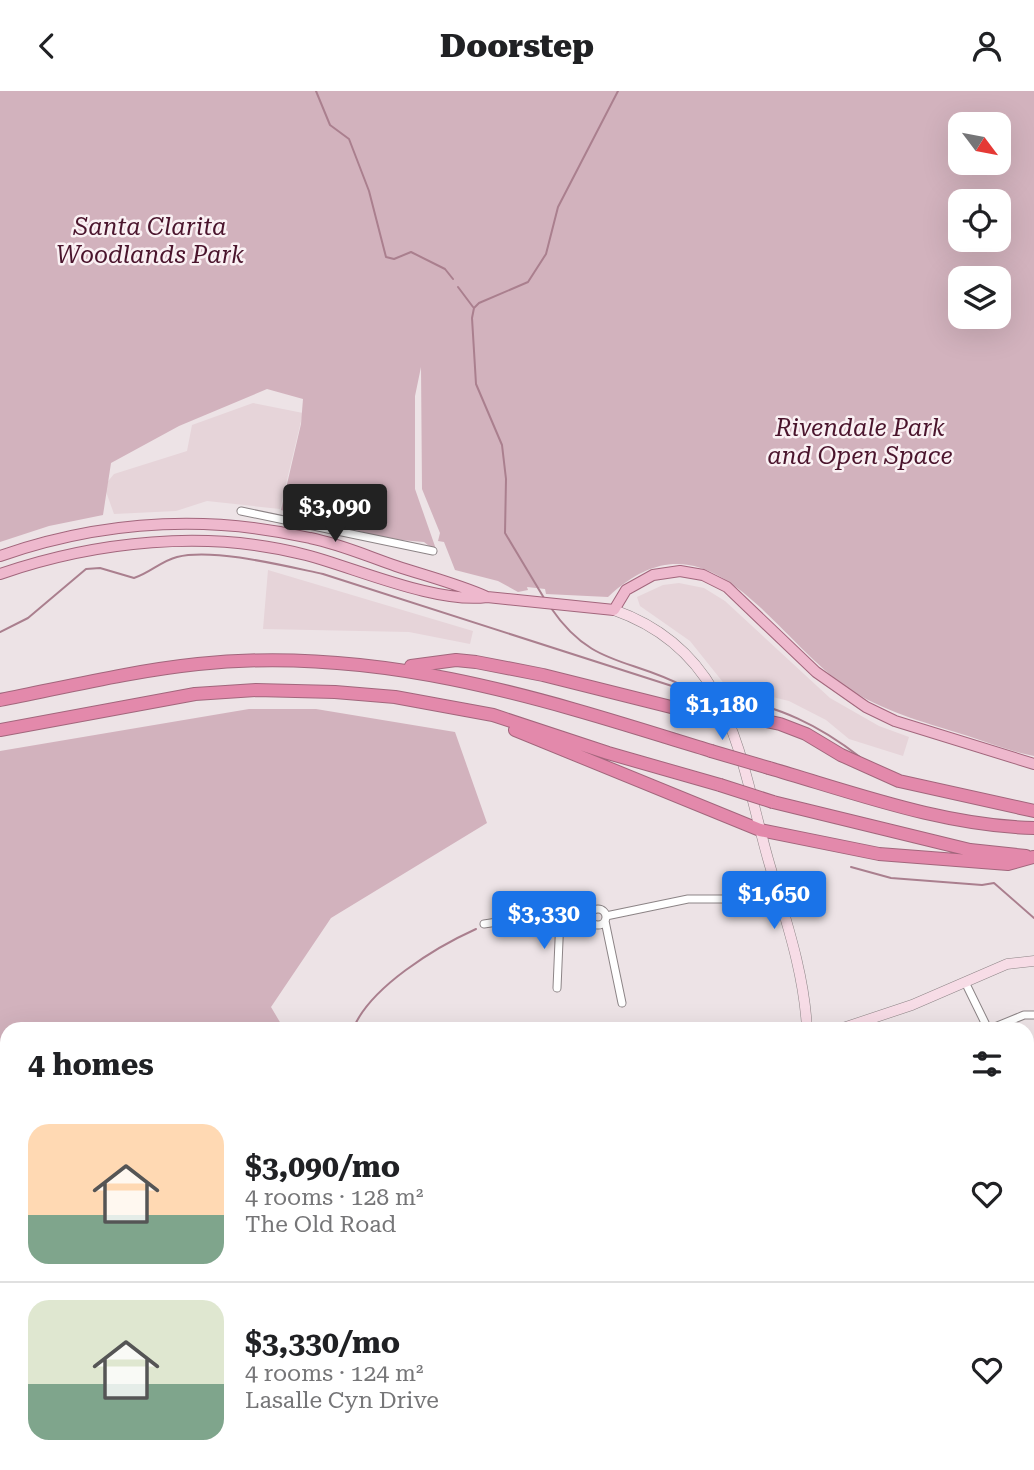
<!DOCTYPE html>
<meta charset="utf-8">
<style>
body{margin:0;font-family:"Roboto Serif",serif;background:#f6f6f6;color:#202124;height:100vh;display:flex;flex-direction:column;font-size:26px;white-space:nowrap}
*{box-sizing:border-box;margin:0}
p{font-size:23px;color:#757577}
.icon{flex:none;width:38px;height:38px;fill:none;stroke:currentColor;stroke-width:2;stroke-linecap:round;stroke-linejoin:round}
.map{position:relative;flex:1;overflow:hidden}
.sheet{position:absolute;left:0px;top:931px;width:1034px;height:448px;display:flex;flex-direction:column;background:#fff;border-radius:21px 21px 0 0;box-shadow:0 7px 28px #0002}
.sheet>*{flex:none}
.needle{width:46px;rotate:122deg}
.controls{position:absolute;left:948px;top:21px;display:grid;gap:14px}
.controls a{display:grid;place-items:center;width:63px;height:63px;border-radius:14px;background:#fff;box-shadow:0 7px 28px #0002;font-size:35px}
.price{position:absolute;translate:-50% -60px;padding:0 16px;border-radius:7px;background:#1a73e8;color:#fff;font-size:23px;line-height:46px;filter:drop-shadow(0 2px 4px #0008)}
.price::after{content:'';position:absolute;left:50%;top:42px;width:21px;height:16px;margin-left:-10px;background:inherit;clip-path:polygon(0 0,100% 0,50% 100%)}
.price.selected{background:#222;color:#fff}
ul{padding:0;list-style:none}
li{display:flex;align-items:center;gap:21px;height:175px;padding:0 28px}
li+li{border-top:2px solid #e0e0e0}
li span{display:grid;place-items:center;flex:none;width:196px;height:140px;border-radius:21px;color:#555}
li>.icon{margin-inline-start:auto}
span .icon{width:84px;height:84px;fill:#fffc;stroke-width:1}
li b{font-size:30px}
h2{display:flex;justify-content:space-between;align-items:center;height:84px;padding:0 28px;font-size:30px}
header{display:flex;justify-content:space-between;align-items:center;height:91px;padding:0 28px;background:#fff;font-size:32px;font-weight:800}
.map>svg:first-child{display:block}
</style>
<header><svg class="icon" aria-label="back" viewBox="0 0 24 24"><path d="M15 5l-7 7 7 7"/></svg>Doorstep<svg class="icon" aria-label="person" viewBox="0 0 24 24"><circle cx="12" cy="8" r="4"/><path d="M4 21q1-7 8-7t8 7"/></svg></header>
<div class="map">
<svg width="1034" height="1379" viewBox="0 0 1034 1379">
<rect width="100%" height="100%" fill="#ede3e6"/>
<path fill="#e6d4d9" d="M 253,312 L 303,322 L 280,418 L 207,410 L 176,420 L 114,423 L 104,395 L 114,383 L 187,360 L 192,334 Z
M 268,479 L 473,540 L 470,553 L 409,541 L 263,538 Z
M 679,492 L 704,497 L 725,510 L 830,607 L 879,635 L 909,646 L 903,665 L 849,648 L 826,629 L 789,610 L 726,595 L 690,550 L 640,515 L 637,506 L 663,494 Z"/>
<path fill="#d2b2bd" fill-rule="evenodd" d="M 0,0 L 1034,0 L 1034,665 C 1012,661 990,652 968,645 C 930,633 888,622 854,601 C 774,552 711,409 608,506 L 546,503 L 545,498 L 527,496 L 528,499 L 518,501 L 498,490 L 455,479 L 444,451 L 438,450 L 440,442 L 422,398 L 421,276 L 415,305 L 415,398 L 437,461 L 424,451 L 389,448 L 281,419 L 301,333 L 303,308 L 267,298 L 179,335 L 111,372 L 103,424 L 49,435 L 0,451 ZM 961,33 L 999,33 L 999,72 L 961,72 ZM 961,110 L 999,110 L 999,149 L 961,149 ZM 961,187 L 999,187 L 999,226 L 961,226 Z
M 249,618 L 316,618 L 455,641 L 487,732 L 331,827 L 271,916 L 284,938 L 7,938 L 7,1372 L 68,1372 L 56,1379 L 0,1379 L 0,660 Z
M 1034,1226 L 1034,1379 L 913,1379 L 922,1372 L 1027,1372 L 1027,1243 Z
M 172,1372 L 256,1372 L 255,1379 L 199,1379 Z"/>
<g fill="none" stroke-linecap="round" stroke-linejoin="round">
<path stroke="#aa7f8e" stroke-width="2" d="M 316,0 L 330,34 L 349,48 L 369,100 L 386,166 L 394,168 L 411,161 L 445,178 L 453,188
M 458,196 L 473,216
M 544,507 L 505,442 L 506,388 L 502,354 L 476,293 L 472,227 L 474,217 L 479,212 L 528,191 L 546,163 L 558,116 L 618,0
M 551,517 C 592,577 629,566 685,596
M 0,541 L 28,527 L 86,478 L 100,477 L 134,487 C 150,482 161,470 177,466 C 214,457 285,475 323,483 L 672,595 L 700,599
M 729,605 C 782,618 816,632 860,666
M 851,776 L 891,787 L 982,794 L 994,792 L 1034,827
M 353,938 C 370,896 436,856 476,838
M 0,1125 L 7,1125"/>
<defs>
<path id="street" d="M 241,420 L 433,460
M590 826a8 8 0 1 1 16 0a8 8 0 1 1-16 0Z
M 606,825 L 688,808 L 737,808 L 778,802
M 605,830 L 622,912
M 484,833 L 538,825 L 589,826
M 965,891 L 988,938
M 557,897 L 560,826
M 990,938 L 1024,924 L 1034,924
M 1027,1094 L 1034,1096
M 1027,1222 L 1034,1198
M 285,1372 L 303,1379
M 721,1372 L 724,1379
M 886,1372 L 891,1379
M 488,1379 L 492,1372
M 577,1379 L 585,1372
M 730,1379 L 744,1372
M 899,1379 L 909,1372"/>
<path id="secondary" d="M 614,519 C 731,560 739,665 768,768 C 784,824 804,879 807,938
M 840,938 L 912,914 L 1007,873 L 1034,870
M 434,1379 L 438,1372"/>
<path id="primary" d="M 0,465 C 101,430 205,423 310,447 C 340,453 367,465 396,475 C 426,485 458,493 487,506
M 0,483 C 96,450 207,438 306,464 C 356,477 436,513 487,506 L 614,519 L 626,499 L 653,484 L 680,480 L 703,484 L 727,496 L 816,581 L 866,616 L 895,630 L 1034,673"/>
<path id="highway" d="M 411,575 L 456,569 L 476,571 L 543,584 L 695,622 L 728,622 L 780,633 L 806,643 L 841,664 L 899,690 L 1034,720
M 0,609 C 66,596 132,580 198,573 C 378,554 541,607 711,660
M 0,639 L 195,603 L 256,599 L 335,601 L 395,606 L 493,624 L 608,662 L 720,694
M 515,639 L 760,739 L 879,763 L 1008,773 L 1033,766
M 769,677 C 855,702 944,735 1034,737
M 773,711 L 970,759 L 1026,765"/>
</defs>
<use href="#street" stroke="#8c8486" stroke-width="9"/>
<use href="#secondary" stroke="#8c8486" stroke-width="11"/>
<use href="#primary" stroke="#a2667c" stroke-width="12"/>
<use href="#highway" stroke="#a2667c" stroke-width="14"/>
<use href="#street" stroke="#fff" stroke-width="7"/>
<use href="#secondary" stroke="#f7dce6" stroke-width="10"/>
<use href="#primary" stroke="#eeb8cd" stroke-width="10"/>
<use href="#highway" stroke="#e389ab" stroke-width="12"/>
<defs>
<path id="highway-bridge" d="M 711,660 L 769,677
M 720,694 L 773,711"/>
</defs>
<use href="#highway-bridge" stroke="#a2667c" stroke-width="14" stroke-linecap="butt"/>
<use href="#highway-bridge" stroke="#e389ab" stroke-width="12"/>
</g>
<g text-anchor="middle" stroke-width="5" stroke-linejoin="round" paint-order="stroke">
<g font-size="24" font-style="italic" fill="#4a142c" stroke="#faf0f3">
<text x="150" y="144">Santa Clarita<tspan x="150" dy="28">Woodlands Park</tspan></text>
<text x="860" y="345">Rivendale Park<tspan x="860" dy="28">and Open Space</tspan></text>
</g>
</g>
</svg>
<div class="controls">
<a><svg class="needle" viewBox="-14 -14 28 28"><path d="M0-13l5 13h-10z" fill="#e53935"/><path d="M0 13l5-13h-10z" fill="#757577"/></svg></a>
<a><svg class="icon" aria-label="locate" viewBox="0 0 24 24"><circle cx="12" cy="12" r="6"/><path d="M12 2v4M12 18v4M2 12h4M18 12h4"/></svg></a>
<a><svg class="icon" aria-label="layers" viewBox="0 0 24 24"><path d="M12 4l9 5-9 5-9-5zM3 14l9 5 9-5"/></svg></a>
</div>
<b class="price selected" style="left:335px;top:453px">$3,090</b>
<b class="price" style="left:722px;top:651px">$1,180</b>
<b class="price" style="left:774px;top:840px">$1,650</b>
<b class="price" style="left:544px;top:860px">$3,330</b>
<section class="sheet">
<h2>4 homes<svg class="icon" aria-label="filters" viewBox="0 0 24 24"><path d="M4 7h16M4 17h16"/><circle cx="9" cy="7" r="2"/><circle cx="15" cy="17" r="2"/></svg></h2>
<ul>
<li><span style="background:linear-gradient(#ffd9b3 65%,#7fa58c 0)"><svg class="icon" aria-label="home" viewBox="0 0 24 24"><path d="M3 11l9-7 9 7M6 9v11h12V9"/></svg></span><div><b>$3,090/mo</b><p>4 rooms · 128 m²</p><p>The Old Road</p></div><svg class="icon" aria-label="heart" viewBox="0 0 24 24"><path d="M12 20l-8-8c-3-5 5-10 8-4 3-6 11-1 8 4z"/></svg></li>
<li><span style="background:linear-gradient(#dfe7d0 60%,#7fa58c 0)"><svg class="icon" aria-label="home" viewBox="0 0 24 24"><path d="M3 11l9-7 9 7M6 9v11h12V9"/></svg></span><div><b>$3,330/mo</b><p>4 rooms · 124 m²</p><p>Lasalle Cyn Drive</p></div><svg class="icon" aria-label="heart" viewBox="0 0 24 24"><path d="M12 20l-8-8c-3-5 5-10 8-4 3-6 11-1 8 4z"/></svg></li>
</ul>
</section>
</div>
